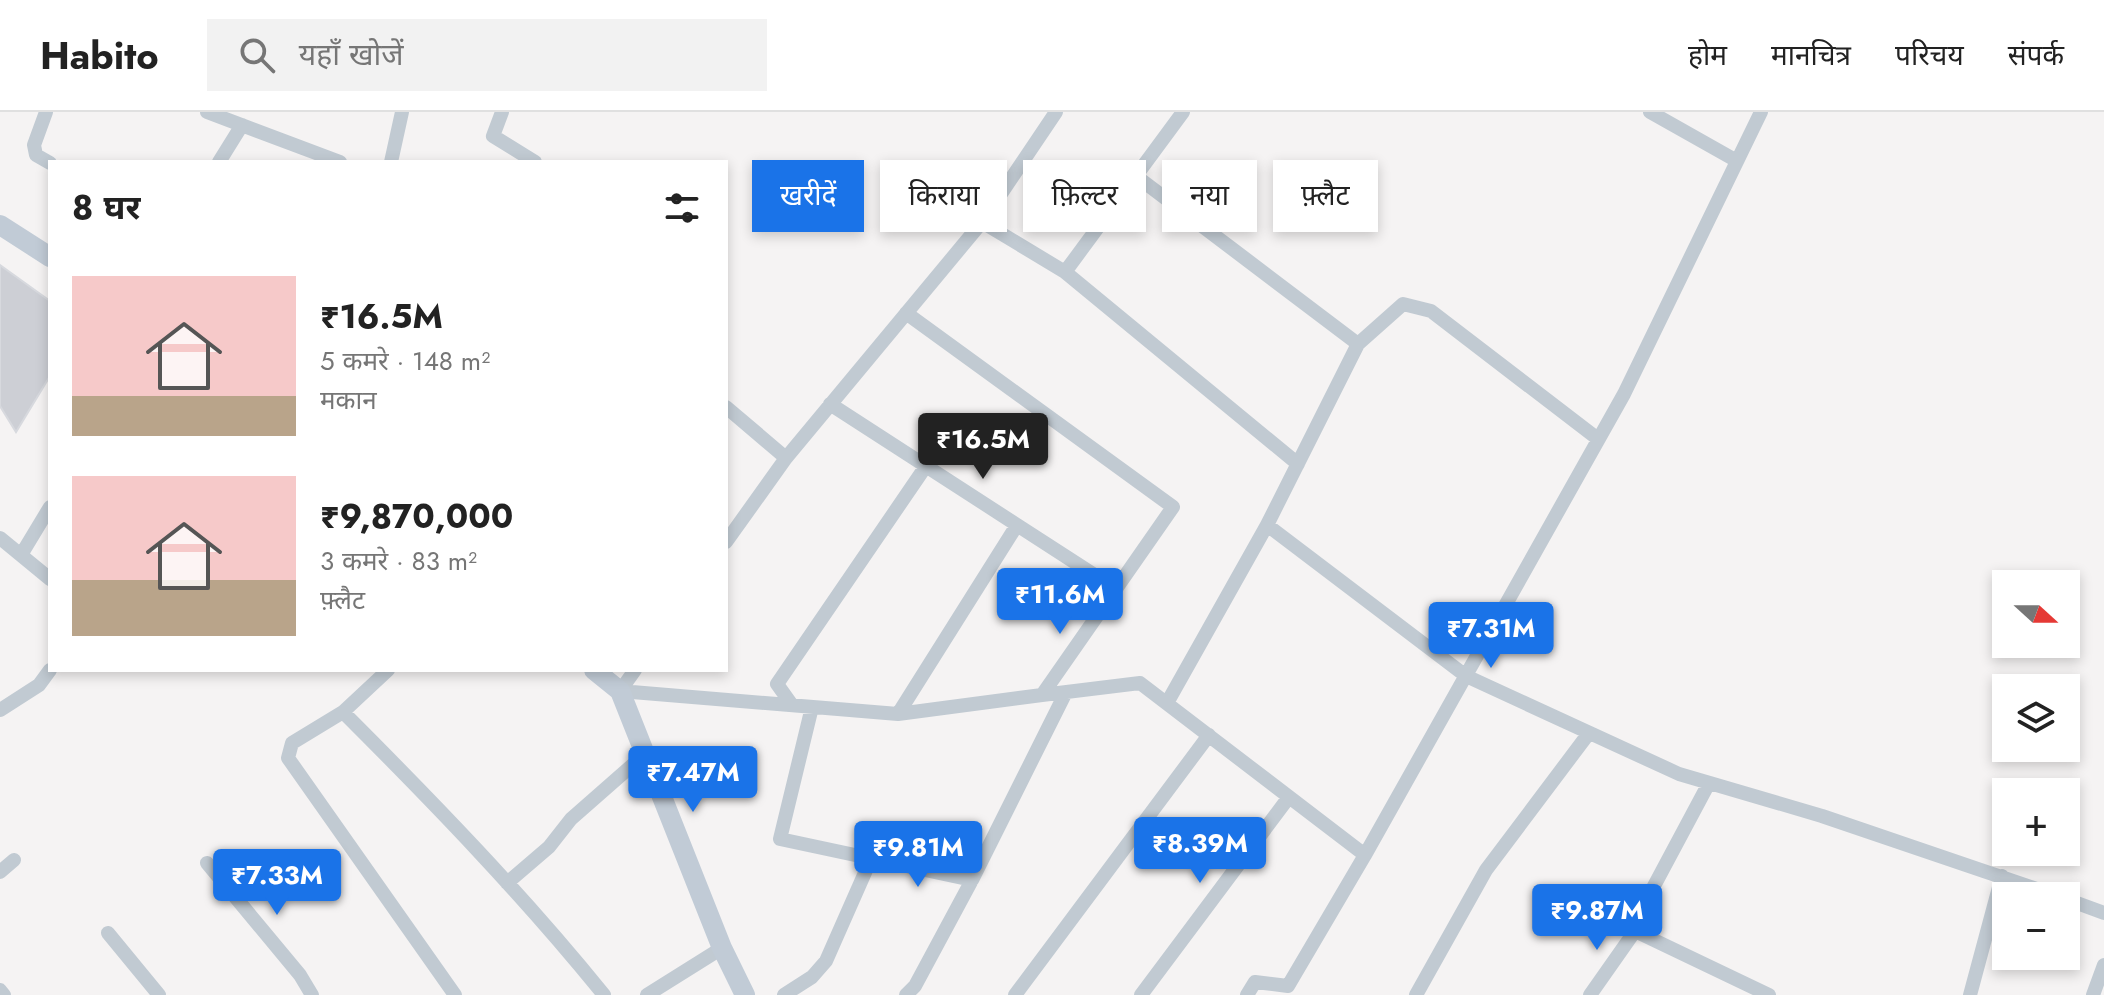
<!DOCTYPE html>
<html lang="hi">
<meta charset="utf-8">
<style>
body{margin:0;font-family:Jost,"Noto Sans Devanagari",sans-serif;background:#f2f2f2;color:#222;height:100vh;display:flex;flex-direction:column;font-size:30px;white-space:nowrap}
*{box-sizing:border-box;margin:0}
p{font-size:26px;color:#767676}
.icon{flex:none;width:44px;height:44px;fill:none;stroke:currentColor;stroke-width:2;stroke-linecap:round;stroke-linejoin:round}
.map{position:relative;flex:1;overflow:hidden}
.sheet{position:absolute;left:48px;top:48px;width:680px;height:512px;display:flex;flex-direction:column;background:#fff;border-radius:0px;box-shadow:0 4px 12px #0003}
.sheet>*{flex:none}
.banner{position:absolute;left:752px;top:48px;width:760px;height:72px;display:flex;gap:16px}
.needle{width:52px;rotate:111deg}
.tools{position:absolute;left:1992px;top:458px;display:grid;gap:16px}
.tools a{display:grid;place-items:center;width:88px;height:88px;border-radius:0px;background:#fff;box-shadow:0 4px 12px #0003;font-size:40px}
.price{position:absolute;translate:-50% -68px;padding:0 18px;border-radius:8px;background:#1a73e8;color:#fff;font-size:26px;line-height:52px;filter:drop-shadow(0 2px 4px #0008)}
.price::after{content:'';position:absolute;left:50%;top:48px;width:24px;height:18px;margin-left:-12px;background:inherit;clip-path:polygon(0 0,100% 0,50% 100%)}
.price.active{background:#222;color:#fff}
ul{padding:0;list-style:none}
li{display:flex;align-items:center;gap:24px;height:200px;padding:0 24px}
li span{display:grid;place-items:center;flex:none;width:224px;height:160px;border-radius:0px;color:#555}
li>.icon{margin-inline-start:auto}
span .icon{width:96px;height:96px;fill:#fffc;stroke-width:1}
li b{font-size:34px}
h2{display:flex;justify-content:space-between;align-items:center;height:96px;padding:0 24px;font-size:34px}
.tag{padding:0 28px;border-radius:0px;background:#fff;box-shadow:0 4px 12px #0003;font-size:28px;line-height:72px}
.tag.active{background:#1a73e8;color:#fff}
header{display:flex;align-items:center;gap:48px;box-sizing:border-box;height:112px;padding:0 40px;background:#fff;border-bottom:2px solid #e0e0e0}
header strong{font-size:38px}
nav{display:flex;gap:44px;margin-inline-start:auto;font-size:28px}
.search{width:560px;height:72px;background:#f2f2f2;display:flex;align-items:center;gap:20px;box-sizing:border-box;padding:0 28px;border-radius:0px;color:#767676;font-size:30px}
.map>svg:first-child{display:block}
</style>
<header>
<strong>Habito</strong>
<div class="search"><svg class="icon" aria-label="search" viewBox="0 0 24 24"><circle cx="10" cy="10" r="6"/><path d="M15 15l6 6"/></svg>यहाँ खोजें</div>
<nav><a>होम</a><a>मानचित्र</a><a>परिचय</a><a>संपर्क</a></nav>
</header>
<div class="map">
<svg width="2104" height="883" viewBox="0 0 2104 883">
<rect width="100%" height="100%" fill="#f5f3f3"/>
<path fill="#cdcfd5" stroke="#d7d9de" stroke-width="2" d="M 0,153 L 50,189 L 50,264 L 16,320 L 0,294 Z"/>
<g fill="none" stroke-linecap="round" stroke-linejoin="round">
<path stroke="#c1cad2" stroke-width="14" d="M 46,0 L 34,33 L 36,43 L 50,51
M 207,0 L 340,50
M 502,0 L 493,24 L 535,50
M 1650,0 L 1737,49
M 219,50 L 242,13
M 391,50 L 402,0
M 1136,64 L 1358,232 L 1267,413
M 982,110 L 1065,160 L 1183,0
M 1065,160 L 1298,352
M 1358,232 L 1403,192 L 1431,199 L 1598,327
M 830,292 L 1116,477
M 726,295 L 786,346 L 726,430
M 786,346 L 982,110 L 1056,0
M 0,426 L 50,467
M 21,443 L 50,395
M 388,558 L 343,600 L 292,631 L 288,646 L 455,883
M 620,579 L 898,602 L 1042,583 L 1173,395 L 906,201
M 620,579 L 635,558
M 1042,583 L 1140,571 L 1365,743 L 1624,282 L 1761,0
M 1167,591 L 1267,413 L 1466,564 L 1679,662 L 1822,704 L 2057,784
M 792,593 L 777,572 L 926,354
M 812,595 L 780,727 L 972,768
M 0,598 L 39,573 L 50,558
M 343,600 C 434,691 523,783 604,883
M 898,602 L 1017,413
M 207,751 L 300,863 L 312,883
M 0,760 L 14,748
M 507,771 L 549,735 L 571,707 L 645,642
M 2066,787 L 2104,801
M 1635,819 L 1769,883
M 108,821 L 159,883
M 0,878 L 4,883
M 647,883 L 722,836
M 784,883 L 812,865 L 826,849 L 871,747
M 906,883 L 915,874 L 972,768 L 1066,580
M 1015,883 L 1209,623
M 1141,883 L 1289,685
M 1247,883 L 1255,870 L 1288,874 L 1365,743
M 1416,883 L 1486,758 L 1589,621
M 1590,883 L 1635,819 L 1638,804 L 1709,671
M 1970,883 L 2002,764
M 2093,883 L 2104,853"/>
<path stroke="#c1cbd6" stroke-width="20" d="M 0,113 L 50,145
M 594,558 L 620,579 L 722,836 L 745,883"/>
</g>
</svg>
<div class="tools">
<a><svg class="needle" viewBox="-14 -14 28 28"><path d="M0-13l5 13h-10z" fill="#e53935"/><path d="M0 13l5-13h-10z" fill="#767676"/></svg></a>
<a><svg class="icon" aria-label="layers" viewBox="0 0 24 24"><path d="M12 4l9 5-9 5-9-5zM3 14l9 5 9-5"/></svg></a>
<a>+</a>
<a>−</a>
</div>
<b class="price active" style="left:983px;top:369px">₹16.5M</b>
<b class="price" style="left:1060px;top:524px">₹11.6M</b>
<b class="price" style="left:1491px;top:558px">₹7.31M</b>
<b class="price" style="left:693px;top:702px">₹7.47M</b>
<b class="price" style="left:1200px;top:773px">₹8.39M</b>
<b class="price" style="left:918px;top:777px">₹9.81M</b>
<b class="price" style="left:277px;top:805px">₹7.33M</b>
<b class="price" style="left:1597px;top:840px">₹9.87M</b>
<div class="banner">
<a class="tag active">खरीदें</a>
<a class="tag">किराया</a>
<a class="tag">फ़िल्टर</a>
<a class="tag">नया</a>
<a class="tag">फ़्लैट</a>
</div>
<section class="sheet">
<h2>8 घर<svg class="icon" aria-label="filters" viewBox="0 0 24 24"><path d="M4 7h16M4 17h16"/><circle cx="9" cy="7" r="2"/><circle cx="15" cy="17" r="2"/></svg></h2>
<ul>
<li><span style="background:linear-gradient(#f6c9c9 75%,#b9a48a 0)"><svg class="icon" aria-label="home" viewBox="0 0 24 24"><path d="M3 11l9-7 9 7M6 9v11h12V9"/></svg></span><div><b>₹16.5M</b><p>5 कमरे · 148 m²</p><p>मकान</p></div></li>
<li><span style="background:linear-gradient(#f6c9c9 65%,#b9a48a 0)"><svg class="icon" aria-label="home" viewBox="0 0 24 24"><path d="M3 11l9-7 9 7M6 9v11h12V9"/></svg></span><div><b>₹9,870,000</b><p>3 कमरे · 83 m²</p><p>फ़्लैट</p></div></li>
</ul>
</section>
</div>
